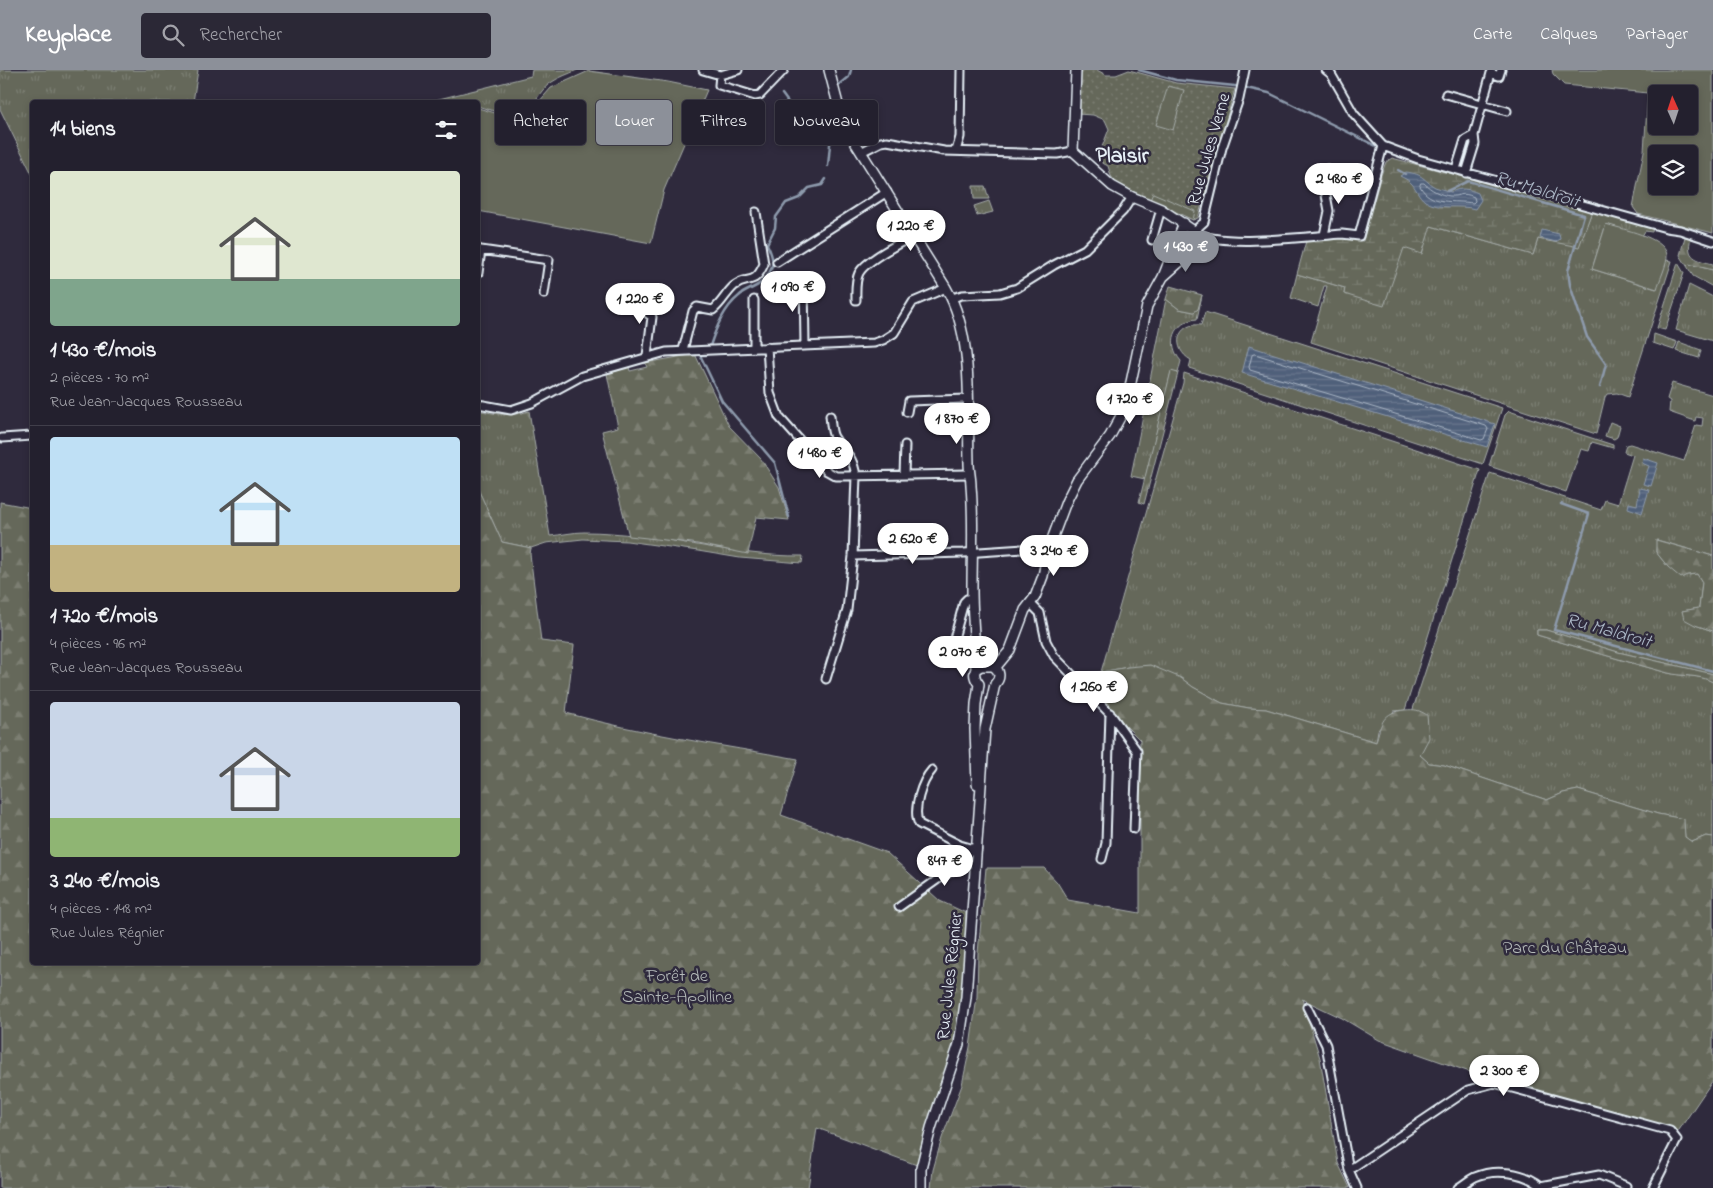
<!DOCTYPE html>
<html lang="fr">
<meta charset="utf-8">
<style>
body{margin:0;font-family:"Indie Flower",sans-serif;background:#2b2836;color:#f1f3f6;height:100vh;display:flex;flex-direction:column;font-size:19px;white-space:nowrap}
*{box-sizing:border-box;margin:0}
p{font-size:16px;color:#a3a3aa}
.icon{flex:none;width:28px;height:28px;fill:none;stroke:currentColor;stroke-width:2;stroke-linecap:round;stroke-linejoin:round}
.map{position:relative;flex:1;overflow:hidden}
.sheet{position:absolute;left:30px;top:30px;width:450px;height:865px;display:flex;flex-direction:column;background:#23202e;border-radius:5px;box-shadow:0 2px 8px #0003,0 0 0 1px #403e4a}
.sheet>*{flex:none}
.banner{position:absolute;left:495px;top:30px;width:475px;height:45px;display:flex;gap:10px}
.needle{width:32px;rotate:357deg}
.controls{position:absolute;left:1648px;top:15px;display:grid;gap:10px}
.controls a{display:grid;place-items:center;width:50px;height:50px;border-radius:5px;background:#23202e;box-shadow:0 2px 8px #0003,0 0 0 1px #403e4a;font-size:25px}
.price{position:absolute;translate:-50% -42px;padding:0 11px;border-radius:18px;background:#fff;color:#222;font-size:16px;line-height:32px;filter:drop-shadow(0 1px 2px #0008)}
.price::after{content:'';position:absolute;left:50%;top:30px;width:15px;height:11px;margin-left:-8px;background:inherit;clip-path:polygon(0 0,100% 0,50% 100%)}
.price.active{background:#8c9099;color:#fff}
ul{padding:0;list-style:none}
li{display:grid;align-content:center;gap:10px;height:265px;padding:0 20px}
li+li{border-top:1px solid #403e4a}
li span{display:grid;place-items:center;height:155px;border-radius:5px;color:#555}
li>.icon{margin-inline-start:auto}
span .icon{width:90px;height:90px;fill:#fffc;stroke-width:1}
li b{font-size:21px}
h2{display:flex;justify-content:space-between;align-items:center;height:60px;padding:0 20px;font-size:21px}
.chip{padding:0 18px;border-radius:5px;background:#23202e;box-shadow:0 2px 8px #0003,0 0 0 1px #403e4a;font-size:18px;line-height:45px}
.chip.active{background:#8c9099;color:#fff}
header{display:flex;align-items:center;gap:30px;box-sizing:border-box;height:70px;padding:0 25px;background:#8c9099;color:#fff}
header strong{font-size:24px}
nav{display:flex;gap:28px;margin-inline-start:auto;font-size:18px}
.search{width:350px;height:45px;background:#2b2836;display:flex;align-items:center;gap:12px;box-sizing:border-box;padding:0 18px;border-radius:5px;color:#a3a3aa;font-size:19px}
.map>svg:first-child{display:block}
</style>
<header>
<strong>Keyplace</strong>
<div class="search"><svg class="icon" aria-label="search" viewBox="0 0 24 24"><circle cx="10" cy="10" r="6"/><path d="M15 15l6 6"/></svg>Rechercher</div>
<nav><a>Carte</a><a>Calques</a><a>Partager</a></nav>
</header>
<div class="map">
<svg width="1713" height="1118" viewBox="0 0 1713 1118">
<defs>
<pattern id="grass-tufts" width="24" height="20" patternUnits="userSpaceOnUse" patternTransform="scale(1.25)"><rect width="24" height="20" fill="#65685a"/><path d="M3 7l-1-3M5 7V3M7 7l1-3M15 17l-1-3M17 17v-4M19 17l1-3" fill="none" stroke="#7b7e72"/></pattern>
<pattern id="forest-firs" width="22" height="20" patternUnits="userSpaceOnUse" patternTransform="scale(1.25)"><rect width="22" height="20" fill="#65685a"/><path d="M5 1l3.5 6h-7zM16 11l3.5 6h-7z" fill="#7b7e72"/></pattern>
<pattern id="wetland-marsh" width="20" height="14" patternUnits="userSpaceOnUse" patternTransform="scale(1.25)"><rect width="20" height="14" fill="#65685a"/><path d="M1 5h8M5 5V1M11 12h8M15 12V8" fill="none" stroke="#7b7e72"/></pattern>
<pattern id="park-dots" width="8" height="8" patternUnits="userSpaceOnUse" patternTransform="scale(1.25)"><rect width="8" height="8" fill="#65685a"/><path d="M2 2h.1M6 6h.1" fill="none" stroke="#7b7e72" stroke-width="1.8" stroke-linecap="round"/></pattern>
<pattern id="water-rules" width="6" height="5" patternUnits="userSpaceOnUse" patternTransform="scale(1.25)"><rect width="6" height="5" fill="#50607a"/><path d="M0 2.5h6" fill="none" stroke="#69778e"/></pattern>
</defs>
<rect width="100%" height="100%" fill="#2f2a3d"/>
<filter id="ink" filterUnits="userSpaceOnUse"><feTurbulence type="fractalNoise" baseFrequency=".02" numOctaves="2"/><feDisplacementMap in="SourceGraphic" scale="10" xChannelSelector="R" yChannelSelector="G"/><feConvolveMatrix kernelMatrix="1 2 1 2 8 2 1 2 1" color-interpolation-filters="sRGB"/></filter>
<g filter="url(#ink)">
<path fill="url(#grass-tufts)" stroke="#a6aca9" d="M 0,0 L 198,0 L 193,32 L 32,32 L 32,104 L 0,39 Z
M 532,0 L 577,0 C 569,4 559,7 552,12 C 542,18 538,28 531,36 C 519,49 492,41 478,36 L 478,32 L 467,32 L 451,29 L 427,32 L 531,6 Z
M 973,116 L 985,116 L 989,129 L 974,129 Z
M 989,131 L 993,142 L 977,146 L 974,136 Z
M 1592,141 L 1653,158 L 1652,162 L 1645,161 L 1642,166 L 1606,154 L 1592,199 L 1656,219 L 1666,190 L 1672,191 L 1628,327 L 1617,323 L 1607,324 L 1605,327 L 1596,364 L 1311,272 L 1327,216 L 1324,216 L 1318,237 L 1291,228 L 1297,204 L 1345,218 L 1344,224 L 1431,156 L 1533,185 L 1538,169 L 1579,176 Z
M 1678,193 L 1684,203 L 1665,260 L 1657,258 Z
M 1688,194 L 1713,200 L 1713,217 L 1693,206 L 1687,196 Z
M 1689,215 L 1713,227 L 1713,271 L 1676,260 Z
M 1202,225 L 1197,249 C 1174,251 1166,274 1181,291 L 1178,303 L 1171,302 L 1145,409 L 1131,406 L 1166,229 L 1179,239 L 1194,242 L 1198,239 Z
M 1205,242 L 1502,338 L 1483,394 L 1189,298 L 1191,290 C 1171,279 1176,252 1201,255 Z
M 1654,264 L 1677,272 L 1674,280 L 1653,273 Z
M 1679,272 L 1701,280 L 1699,288 L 1676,281 Z
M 1184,303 L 1480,400 L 1405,640 L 1394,641 L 1378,660 L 1376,672 L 1266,639 L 1249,638 L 1222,633 L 1193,617 L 1181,608 L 1128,597 L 1101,602 L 1183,313 Z
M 1672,313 L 1713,325 L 1713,486 L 1657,470 L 1656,482 L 1668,497 L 1687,505 L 1697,504 L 1702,512 L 1699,538 L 1682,541 L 1695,555 L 1713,561 L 1713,604 L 1618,582 L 1546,560 L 1537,560 L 1537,565 C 1581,578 1624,591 1668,603 C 1684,607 1698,604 1713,612 L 1713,767 L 1706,766 L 1692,772 L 1685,767 L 1683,749 L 1658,744 L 1578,720 L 1563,723 L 1547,730 L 1444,695 L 1429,693 L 1420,685 L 1413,639 L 1490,403 L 1601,440 L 1605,430 L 1618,434 L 1633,385 L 1624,382 L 1626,375 L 1630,374 L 1684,391 L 1696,355 L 1702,356 L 1703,348 L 1696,347 L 1695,351 L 1669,342 L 1670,331 L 1667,329 Z
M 478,340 C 495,344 511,347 529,341 L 550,466 C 561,465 573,462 584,462 C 658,462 729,487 803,486 L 802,493 L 740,488 L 698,481 L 627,471 L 583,469 L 546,473 L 531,478 L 502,472 L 478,419 Z
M 1509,341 L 1613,375 L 1613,378 L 1592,372 L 1589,381 L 1581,379 L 1566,422 L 1489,396 L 1505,345 Z
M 1610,352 L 1620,356 L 1617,367 L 1614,369 L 1605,366 Z"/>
<path fill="url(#forest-firs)" stroke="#a6aca9" d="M 1685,167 L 1691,168 C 1685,188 1697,190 1713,194 L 1713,200 L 1689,194 L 1687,196 L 1680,185 Z
M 1170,216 L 1202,225 L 1198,239 L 1194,242 L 1179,239 L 1166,229 Z
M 695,284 L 729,356 L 761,389 L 779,417 L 789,450 L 756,447 L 748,484 L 692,473 L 629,466 L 602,361 L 618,357 L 607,304 L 629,297 L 630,301 L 647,297 L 645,293 Z
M 1171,301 L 1178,303 L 1144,434 L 1139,432 Z
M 478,419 L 502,472 L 531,478 L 530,484 L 541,571 L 574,575 L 566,643 C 642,664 720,675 798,689 L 781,745 L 887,783 L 940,831 L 966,843 L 963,941 L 925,1098 L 817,1058 L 808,1118 L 0,1118 L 0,432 L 32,438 L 32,892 L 478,892 Z
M 1656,470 L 1713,486 L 1713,561 L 1695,555 L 1684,549 L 1682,541 L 1699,538 L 1702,512 L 1697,504 L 1687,505 L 1681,508 L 1668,497 L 1656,482 Z
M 1537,560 L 1546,560 L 1618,582 L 1713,604 L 1713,612 C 1698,604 1683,607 1668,603 C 1624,591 1581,578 1537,565 Z
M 1150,595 L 1181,608 L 1193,617 L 1222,633 L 1249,638 L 1266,639 L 1376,672 C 1381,653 1383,642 1405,640 C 1415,639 1419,640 1427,645 L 1429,668 L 1420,685 L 1429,693 L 1444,695 L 1547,730 L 1563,723 L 1578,720 L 1658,744 L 1684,749 L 1685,767 L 1692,772 L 1706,766 L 1713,767 L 1713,1010 L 1677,1063 L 1673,1058 L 1501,1013 L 1379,970 L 1342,948 L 1302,929 L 1320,988 L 1338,1093 L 1350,1118 L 931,1118 L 933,1100 L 942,1068 L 962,1015 L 970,977 L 977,927 L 978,883 L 986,798 L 1044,798 L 1057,812 L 1068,830 L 1140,843 L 1140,670 L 1073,603 L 1101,602 L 1128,597 Z"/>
<path fill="url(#wetland-marsh)" stroke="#a6aca9" d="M 1392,88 L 1592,141 L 1579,177 L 1538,169 L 1533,185 L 1431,156 L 1422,184 L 1404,178 L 1384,236 L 1344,224 L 1345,218 L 1297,204 L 1306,171 L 1342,167 L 1363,171 L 1381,105 L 1386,92 Z"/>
<path fill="url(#park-dots)" stroke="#a6aca9" d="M 1078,0 L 1097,0 L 1106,5 L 1116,5 L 1129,0 L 1176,13 L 1235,19 L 1198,148 L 1193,150 L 1116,113 L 1111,106 L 1108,96 L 1097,90 L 1109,59 L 1105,50 L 1093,45 L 1077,44 Z"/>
<path fill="#65685a" stroke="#a6aca9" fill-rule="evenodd" d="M 1552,0 L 1713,0 L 1713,163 L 1638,144 L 1633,137 L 1644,81 L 1648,23 L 1564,15 L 1553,4 ZM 1656,24 L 1689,24 L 1689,56 L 1656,56 ZM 1656,84 L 1689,84 L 1689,116 L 1656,116 Z
M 589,1 L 668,12 L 707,20 L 664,120 L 651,173 L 478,141 L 478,38 L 495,43 L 523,45 L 531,41 L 551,18 Z
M 1168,16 L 1184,20 L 1173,60 L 1156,55 Z
M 1153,123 L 1195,141 L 1193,150 L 1150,130 Z
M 1606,154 C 1621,159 1665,167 1667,185 C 1668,193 1659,211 1657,219 L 1592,199 Z"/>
<path fill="url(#water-rules)" stroke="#8d9aac" d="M 1406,102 C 1424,104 1423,110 1435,117 C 1440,119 1446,120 1451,122 C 1461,117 1469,119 1478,123 L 1481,130 L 1475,139 C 1459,134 1440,141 1425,131 C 1418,126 1416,117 1410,112 C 1407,109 1403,108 1400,106 Z
M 1542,160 L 1559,164 L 1560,169 L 1556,172 L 1540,168 Z
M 1249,276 L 1495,354 L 1487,377 L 1242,303 Z
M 1643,388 L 1658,393 L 1651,416 L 1643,414 L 1649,396 L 1642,393 Z
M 1640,418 L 1649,420 L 1642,443 L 1628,438 L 1629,433 L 1637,435 Z"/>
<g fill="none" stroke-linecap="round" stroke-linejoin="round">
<path stroke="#abb7c6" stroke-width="1" d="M 1421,113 L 1424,113 C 1431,120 1440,125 1450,126 C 1460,127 1461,121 1474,127 L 1475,131 L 1473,133 C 1454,130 1430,136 1420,116 Z
M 1255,284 L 1486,356 L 1488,359 L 1484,369 L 1481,370 L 1250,300 L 1249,297 L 1252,285 Z"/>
<path stroke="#8d9aac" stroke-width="2.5" d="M 1139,0 L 1176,10 L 1235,16
M 838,16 L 849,7 L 851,0
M 1246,18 L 1269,23 L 1378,77
M 782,24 L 812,65 L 817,68 L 831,65
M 828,96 L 832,53
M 1398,100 L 1405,104
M 1447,121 L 1468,111 L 1584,145 L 1568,201 L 1570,215 L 1587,267 L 1606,294 L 1600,317
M 710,276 C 716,258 724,238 739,226 C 745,220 756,218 762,212 C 775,199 775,190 767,174 L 775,158 L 776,147 L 786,133 L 799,128 L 809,118 L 822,115 L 826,109
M 707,282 L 706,285 L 700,285 L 722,331 L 775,393 L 789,447
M 1561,434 L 1589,444 L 1554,560 L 1713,601"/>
<defs>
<path id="minor" d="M 703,0 L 720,5
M 738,0 L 720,5 L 719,15 L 755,26 L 760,25 L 784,0
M 1245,0 L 1239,29 L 1222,78 L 1204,152 L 1194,161 C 1215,179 1311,166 1342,164 L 1359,166 L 1383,76
M 1326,0 L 1331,4 L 1354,44 L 1383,76 L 1418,89 L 1666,158 L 1680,160 L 1713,171
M 1446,24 L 1507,41
M 956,81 L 960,67 L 961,0
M 861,82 L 881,72 L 887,71 L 944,81 L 1057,84 L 1073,81
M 1456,99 L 1465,70 L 1474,65
M 1466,103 L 1475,74 L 1474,65 L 1491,3 L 1499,6 L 1501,0
M 1324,165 L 1329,141 L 1324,114 L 1327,99
M 1152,170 L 1161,139
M 481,180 L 549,190 L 544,224
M 777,192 L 887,122
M 478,203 L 481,180 L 478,179
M 804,211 L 805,276
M 633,227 L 635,233 L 652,247 L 647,286
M 952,228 L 962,225 L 1000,223 L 1017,218 L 1054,195 L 1085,179 L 1123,141 L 1132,127
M 754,230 L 754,278
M 856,230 C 856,222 855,211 859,203 C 866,190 900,173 914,165
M 767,277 L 770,323 L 779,347 L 827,401 L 836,406 L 845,406 L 969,404
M 683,280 L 693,241 L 697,237 L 713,240 C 722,233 726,223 734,216 C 749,205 754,217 764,194 L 756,142
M 478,334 L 511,340 L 532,333 L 582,306 L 666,282 L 874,273 L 883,270 L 894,263 L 913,232 L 946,218
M 907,342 L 909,331 L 967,329
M 2,368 L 32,366
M 904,405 L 905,375
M 853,486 L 964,483 L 1037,478 L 1048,480
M 1030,533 L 1040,543 L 1046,571 L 1054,586 L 1112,646 L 1137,681 L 1134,759
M 946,582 L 952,576 L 964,532 L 967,529 L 972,528
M 826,609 L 847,540 L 853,486 L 856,406 C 852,381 844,385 834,367 C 831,362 831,353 830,346
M 932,700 C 922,711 912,740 919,754 L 960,775 L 977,780
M 1102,789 L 1106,773 L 1110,643
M 899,837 L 941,807 L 958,797 L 972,778
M 1307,937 L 1326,975 L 1349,1100 L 1357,1118
M 1349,1100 L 1468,1020 L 1494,1013 L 1670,1061 L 1677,1070 L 1653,1118
M 1458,1118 C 1463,1115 1469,1110 1475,1107 C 1495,1098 1524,1102 1541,1116 L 1599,1105 L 1626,1116"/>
<path id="tertiary" d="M 829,0 L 839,38 L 848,61 L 946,218 C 975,268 967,338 969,393 C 969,401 971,408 971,416 C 974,450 972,485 972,519 C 972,546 975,572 976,599 C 973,604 975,609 979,614
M 1163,207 L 1184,153
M 996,597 L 1010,580 L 1025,540 L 1035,527 L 1043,506 L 1048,480 L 1066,432 L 1077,410 L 1110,366 L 1122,344 L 1130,317 L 1147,236 L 1163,207 L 1182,190 L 1191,164 L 1194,161 L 1161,139 L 1132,127 L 1112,116 L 1073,81 L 1076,0
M 977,714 L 975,659 L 976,634 L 979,614
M 921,1118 L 921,1098 L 931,1058 L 959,974 L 966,927 L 985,659 L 995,614 C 1001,608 1000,600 993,596 L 981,596 L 976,599"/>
</defs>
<use href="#minor" stroke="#e8f1f8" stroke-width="11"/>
<use href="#tertiary" stroke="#e8f1f8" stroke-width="12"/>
<use href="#minor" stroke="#2f2a3d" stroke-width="7"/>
<use href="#tertiary" stroke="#2f2a3d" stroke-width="9"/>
</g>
</g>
<g text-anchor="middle" stroke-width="5" stroke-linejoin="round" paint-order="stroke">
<g font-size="18" fill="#e8f1f8" stroke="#2f2a3d">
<text transform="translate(1208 79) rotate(-74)" y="6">Rue Jules Verne</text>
<text transform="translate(949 906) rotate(-84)" y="6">Rue Jules Régnier</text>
</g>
<g font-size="18" fill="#b4bab9" stroke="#2f2a3d">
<text x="1565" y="883">Parc du Château</text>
<text x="677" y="911">Forêt de<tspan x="677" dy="21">Sainte-Apolline</tspan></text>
</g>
<g font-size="19" font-style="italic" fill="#abb7c6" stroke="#2f2a3d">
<text transform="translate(1538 118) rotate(17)" y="7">Ru Maldroit</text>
<text transform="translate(1609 559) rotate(15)" y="7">Ru Maldroit</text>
</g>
<g font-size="22" font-weight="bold" fill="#e8f1f8" stroke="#2f2a3d">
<text x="1122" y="92">Plaisir</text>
</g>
</g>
</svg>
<div class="controls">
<a><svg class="needle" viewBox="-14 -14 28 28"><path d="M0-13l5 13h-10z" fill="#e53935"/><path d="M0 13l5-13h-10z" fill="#a3a3aa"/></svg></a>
<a><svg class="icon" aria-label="layers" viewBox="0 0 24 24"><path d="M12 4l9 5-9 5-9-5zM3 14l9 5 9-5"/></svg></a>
</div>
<b class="price" style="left:1339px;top:135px">2 480 €</b>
<b class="price" style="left:911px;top:182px">1 220 €</b>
<b class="price active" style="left:1186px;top:203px">1 430 €</b>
<b class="price" style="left:793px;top:243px">1 090 €</b>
<b class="price" style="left:640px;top:255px">1 220 €</b>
<b class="price" style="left:1130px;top:355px">1 720 €</b>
<b class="price" style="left:957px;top:375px">1 870 €</b>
<b class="price" style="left:820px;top:409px">1 480 €</b>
<b class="price" style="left:913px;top:495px">2 620 €</b>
<b class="price" style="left:1054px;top:507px">3 240 €</b>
<b class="price" style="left:963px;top:608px">2 070 €</b>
<b class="price" style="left:1094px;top:643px">1 260 €</b>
<b class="price" style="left:945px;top:817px">847 €</b>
<b class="price" style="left:1504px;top:1027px">2 300 €</b>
<div class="banner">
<a class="chip">Acheter</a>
<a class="chip active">Louer</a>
<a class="chip">Filtres</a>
<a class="chip">Nouveau</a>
</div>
<section class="sheet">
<h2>14 biens<svg class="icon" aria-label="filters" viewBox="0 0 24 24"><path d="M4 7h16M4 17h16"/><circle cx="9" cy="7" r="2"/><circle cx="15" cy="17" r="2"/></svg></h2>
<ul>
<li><span style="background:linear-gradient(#dfe7d0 70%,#7fa58c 0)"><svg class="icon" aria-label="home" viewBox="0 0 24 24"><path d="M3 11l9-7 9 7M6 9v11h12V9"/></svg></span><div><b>1 430 €/mois</b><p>2 pièces · 70 m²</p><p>Rue Jean-Jacques Rousseau</p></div></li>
<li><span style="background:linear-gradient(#bfe0f5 70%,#c2b280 0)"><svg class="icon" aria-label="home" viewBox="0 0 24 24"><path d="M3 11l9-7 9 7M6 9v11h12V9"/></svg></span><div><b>1 720 €/mois</b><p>4 pièces · 96 m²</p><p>Rue Jean-Jacques Rousseau</p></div></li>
<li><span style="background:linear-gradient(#c9d6e8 75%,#8fb573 0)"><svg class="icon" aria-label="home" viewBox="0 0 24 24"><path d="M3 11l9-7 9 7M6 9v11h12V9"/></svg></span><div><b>3 240 €/mois</b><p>4 pièces · 148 m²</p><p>Rue Jules Régnier</p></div></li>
</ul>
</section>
</div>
